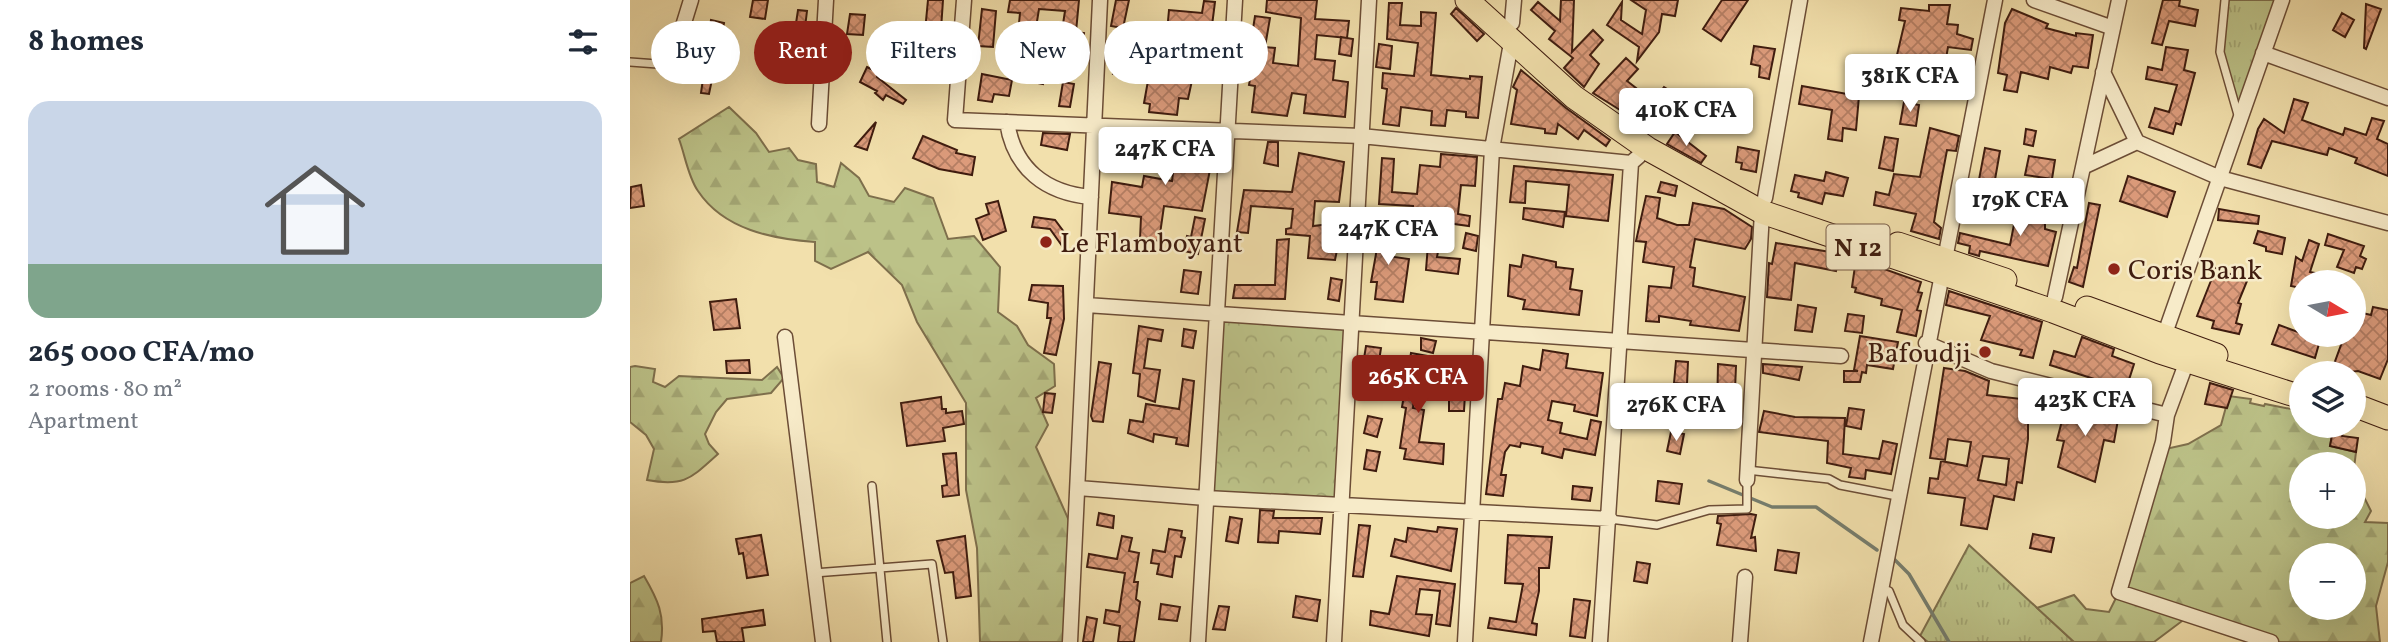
<!DOCTYPE html>
<meta charset="utf-8">
<style>
body{margin:0;font-family:Vollkorn,serif;background:#f6f6f7;color:#1f2937;height:100vh;display:flex;flex-direction:column;font-size:26px;white-space:nowrap}
*{box-sizing:border-box;margin:0}
p{font-size:23px;color:#747a83}
.icon{flex:none;width:38px;height:38px;fill:none;stroke:currentColor;stroke-width:2;stroke-linecap:round;stroke-linejoin:round}
.map{position:relative;flex:1;overflow:hidden}
.panel{display:flex;flex-direction:column;background:#fff;width:630px}
.panel>*{flex:none}
.top-card{position:absolute;left:21px;top:21px;width:665px;height:63px;display:flex;gap:14px}
.needle{width:46px;rotate:100deg}
.buttons{position:absolute;left:1659px;top:270px;display:grid;gap:14px}
.buttons a{display:grid;place-items:center;width:77px;height:77px;border-radius:50%;background:#fff;box-shadow:0 7px 28px #0002;font-size:35px}
.price{position:absolute;translate:-50% -60px;padding:0 16px;border-radius:7px;background:#fff;color:#222;font-size:23px;line-height:46px;filter:drop-shadow(0 2px 4px #0008)}
.price::after{content:'';position:absolute;left:50%;top:42px;width:21px;height:16px;margin-left:-10px;background:inherit;clip-path:polygon(0 0,100% 0,50% 100%)}
.price.selected{background:#8f2418;color:#fff}
ul{padding:0;list-style:none}
li{display:grid;align-content:center;gap:14px;height:371px;padding:0 28px}
li+li{border-top:2px solid #e0e1e3}
li span{display:grid;place-items:center;height:217px;border-radius:21px;color:#555}
li>.icon{margin-inline-start:auto}
span .icon{width:126px;height:126px;fill:#fffc;stroke-width:1}
li b{font-size:30px}
h2{display:flex;justify-content:space-between;align-items:center;height:84px;padding:0 28px;font-size:30px}
.chip{padding:0 24px;border-radius:32px;background:#fff;box-shadow:0 7px 28px #0002;font-size:24px;line-height:63px}
.chip.selected{background:#8f2418;color:#fff}
main{display:flex;flex:1;min-height:0}
.map>svg:first-child{display:block}
</style>
<main>
<section class="panel">
<h2>8 homes<svg class="icon" aria-label="filters" viewBox="0 0 24 24"><path d="M4 7h16M4 17h16"/><circle cx="9" cy="7" r="2"/><circle cx="15" cy="17" r="2"/></svg></h2>
<ul>
<li><span style="background:linear-gradient(#c9d6e8 75%,#7fa58c 0)"><svg class="icon" aria-label="home" viewBox="0 0 24 24"><path d="M3 11l9-7 9 7M6 9v11h12V9"/></svg></span><div><b>265 000 CFA/mo</b><p>2 rooms · 80 m²</p><p>Apartment</p></div></li>
</ul>
</section>
<div class="map">
<svg width="1758" height="642" viewBox="0 0 1758 642">
<defs>
<pattern id="grass-tufts" width="24" height="20" patternUnits="userSpaceOnUse" patternTransform="scale(1.75)"><rect width="24" height="20" fill="#bcc288"/><path d="M3 7l-1-3M5 7V3M7 7l1-3M15 17l-1-3M17 17v-4M19 17l1-3" fill="none" stroke="#a3a674"/></pattern>
<pattern id="forest-firs" width="22" height="20" patternUnits="userSpaceOnUse" patternTransform="scale(1.75)"><rect width="22" height="20" fill="#bcc288"/><path d="M5 1l3.5 6h-7zM16 11l3.5 6h-7z" fill="#a3a674"/></pattern>
<pattern id="park-crowns" width="20" height="18" patternUnits="userSpaceOnUse" patternTransform="scale(1.75)"><rect width="20" height="18" fill="#bcc288"/><path d="M2 6a3 3 0 1 1 6 0M12 15a3 3 0 1 1 6 0" fill="none" stroke="#a3a674"/></pattern>
<pattern id="building-cross-hatch" width="8" height="8" patternUnits="userSpaceOnUse" patternTransform="scale(1.75)"><rect width="8" height="8" fill="#dc9b7b"/><path d="M0 0l8 8M0 8l8-8" fill="none" stroke="#b47e63"/></pattern>
</defs>
<rect width="100%" height="100%" fill="#f2e0ac"/>
<filter id="stains"><feTurbulence type="fractalNoise" baseFrequency=".00286" numOctaves="4"/><feColorMatrix values="0 0 0 0 .2 0 0 0 0 .09 0 0 0 0 .02 0 0 0 .5 -.17"/></filter>
<radialGradient id="worn" r=".72"><stop offset=".6" stop-color="#630" stop-opacity="0"/><stop offset="1" stop-color="#630" stop-opacity=".3"/></radialGradient>
<path fill="url(#grass-tufts)" stroke="#7e6f4c" stroke-width="2" d="M 1595,0 L 1652,0 L 1610,121 L 1590,52 Z
M 1339,545 L 1444,642 L 1298,642 L 1290,636 Z"/>
<path fill="url(#forest-firs)" stroke="#7e6f4c" stroke-width="2" fill-rule="evenodd" d="M 99,107 L 126,133 L 139,152 L 159,148 L 168,160 L 186,164 L 187,182 L 204,187 L 211,163 L 229,178 L 239,196 L 264,202 L 275,188 L 303,198 L 318,239 L 344,236 L 370,267 L 368,312 L 387,326 L 398,345 L 424,364 L 425,386 L 406,398 L 418,425 L 406,447 L 445,534 L 440,642 L 350,642 L 347,548 L 336,490 L 336,403 L 287,322 L 272,285 L 238,252 L 201,269 L 185,261 L 185,242 C 143,239 94,230 68,191 C 58,177 55,155 49,139 Z
M 5,366 L 25,369 L 23,382 L 35,387 L 49,376 L 132,380 L 147,367 L 154,378 L 141,393 L 97,399 L 86,412 L 75,434 L 79,444 L 88,454 C 61,478 55,487 17,480 L 24,449 L 16,435 L 0,422 L 0,367 Z
M 1671,392 L 1671,425 L 1714,425 L 1713,432 L 1703,430 L 1700,446 L 1726,452 L 1724,468 L 1724,464 L 1671,464 L 1671,516 L 1724,516 L 1724,494 L 1734,497 L 1741,511 L 1735,522 L 1758,523 L 1758,562 L 1746,606 L 1750,642 L 1641,642 L 1560,615 L 1524,642 L 1444,642 L 1407,608 L 1444,595 L 1456,609 L 1479,612 L 1489,592 L 1531,450 L 1558,444 L 1591,425 L 1599,396 L 1621,399 L 1620,403 L 1634,406 L 1635,404 L 1661,409 ZM 1671,555 L 1724,555 L 1724,607 L 1671,607 Z
M 14,576 C 28,600 35,615 31,642 L 0,642 L 0,583 Z"/>
<path fill="url(#park-crowns)" stroke="#7e6f4c" stroke-width="2" d="M 587,316 L 721,325 L 711,506 L 576,498 Z"/>
<g fill="none" stroke-linecap="round" stroke-linejoin="round">
<path stroke="#767d6d" stroke-width="3.5" d="M 1079,481 L 1142,507 L 1186,507 L 1247,550
M 1262,557 L 1279,574 L 1319,642"/>
</g>
<path fill="url(#building-cross-hatch)" stroke="#3f1c0f" stroke-width="2" fill-rule="evenodd" d="M 123,0 L 138,0 L 135,19 L 120,17 Z
M 298,0 L 313,0 L 310,44 L 294,42 Z
M 380,0 L 449,0 L 446,32 L 454,33 L 450,62 L 444,61 L 444,68 L 416,66 L 413,84 L 398,81 L 401,69 L 404,70 L 406,50 L 429,51 L 435,11 L 409,9 L 403,46 L 387,44 L 390,13 L 378,12 Z
M 486,0 L 499,0 L 493,28 L 481,26 Z
M 637,0 L 687,0 L 685,19 L 719,21 L 717,38 L 687,35 L 685,59 L 705,61 L 703,80 L 718,82 L 715,117 L 674,113 L 676,95 L 662,93 L 657,116 L 622,112 L 625,86 L 619,85 L 625,50 L 614,48 L 617,27 L 623,29 L 625,16 L 640,18 L 635,47 L 645,48 L 643,63 L 668,66 L 671,18 L 636,12 Z
M 931,0 L 944,0 L 942,52 L 963,30 L 973,40 L 960,55 L 969,64 L 954,87 L 934,68 L 943,58 L 919,39 L 925,31 L 901,10 L 908,2 L 930,21 Z
M 1001,0 L 1048,0 L 1045,16 L 1032,14 L 1029,32 L 1007,61 L 1009,47 L 977,25 L 992,2 L 991,20 L 1012,34 L 1016,10 Z
M 1092,0 L 1118,0 L 1091,41 L 1073,29 Z
M 1533,0 L 1550,0 L 1549,6 L 1568,10 L 1565,26 L 1539,21 L 1532,45 L 1522,43 Z
M 574,1 L 585,2 L 577,65 L 566,62 L 558,99 L 549,98 L 547,115 L 519,112 L 520,104 L 514,103 L 525,42 L 536,43 L 539,10 L 572,13 Z
M 759,3 L 772,3 L 770,25 L 791,26 L 791,12 L 806,13 L 801,75 L 840,79 L 840,76 L 852,77 L 848,118 L 836,117 L 836,112 L 817,110 L 815,126 L 801,125 L 802,111 L 771,107 L 769,126 L 753,124 L 757,89 L 752,88 L 753,73 L 784,76 L 788,43 L 757,39 Z
M 1736,4 L 1751,9 L 1736,49 L 1734,48 Z
M 1299,5 L 1320,5 L 1317,24 L 1328,25 L 1327,34 L 1343,39 L 1341,50 L 1318,47 L 1314,70 L 1287,64 L 1288,59 L 1267,55 L 1275,21 L 1269,20 L 1271,8 L 1299,11 Z
M 826,8 L 854,34 L 847,41 L 821,14 Z
M 352,9 L 366,11 L 363,47 L 348,46 Z
M 1382,9 L 1418,24 L 1416,28 L 1446,36 L 1446,33 L 1463,35 L 1458,68 L 1443,66 L 1441,73 L 1420,67 L 1418,79 L 1391,72 L 1387,92 L 1374,90 L 1377,75 L 1368,73 L 1375,23 Z
M 168,10 L 177,11 L 172,52 L 157,50 L 160,29 L 165,30 Z
M 1712,13 L 1724,20 L 1715,37 L 1703,30 Z
M 220,14 L 235,15 L 233,35 L 217,34 Z
M 81,20 L 94,23 L 91,39 L 78,37 Z
M 711,37 L 723,39 L 721,56 L 709,54 Z
M 749,44 L 762,46 L 760,69 L 746,67 Z
M 1124,46 L 1145,49 L 1139,79 L 1129,77 L 1130,66 L 1121,64 Z
M 1536,47 L 1558,50 L 1554,70 L 1565,73 L 1551,125 L 1546,123 L 1543,134 L 1519,127 L 1525,108 L 1539,112 L 1547,85 L 1516,79 L 1518,67 L 1532,70 Z
M 487,55 L 498,57 L 495,76 L 483,74 Z
M 76,58 L 86,60 L 79,94 L 71,93 Z
M 996,58 L 1008,69 L 997,81 L 1006,88 L 990,110 L 963,93 Z
M 237,67 L 249,73 L 247,77 L 276,100 L 273,104 L 256,95 L 253,100 L 245,93 L 247,91 L 230,82 Z
M 891,70 L 936,108 L 980,140 L 976,146 L 954,130 L 948,139 L 928,124 L 926,134 L 915,133 L 915,129 L 881,124 L 887,90 L 883,87 Z
M 1319,73 L 1338,76 L 1335,94 L 1316,91 Z
M 352,74 L 382,80 L 379,96 L 364,94 L 362,102 L 348,100 Z
M 433,82 L 444,84 L 440,107 L 429,106 Z
M 1172,86 L 1229,96 L 1226,130 L 1213,128 L 1212,141 L 1198,139 L 1202,110 L 1169,104 Z
M 1034,87 L 1068,108 L 1062,118 L 1026,98 Z
M 1068,91 L 1078,97 L 1070,109 L 1061,102 Z
M 1664,99 L 1678,103 L 1672,120 L 1713,135 L 1715,128 L 1736,135 L 1742,118 L 1754,121 L 1747,139 L 1758,144 L 1758,176 L 1725,163 L 1727,158 L 1699,148 L 1697,155 L 1642,141 L 1631,168 L 1618,164 L 1628,129 L 1634,119 L 1654,133 Z
M 1274,102 L 1289,105 L 1286,126 L 1270,124 Z
M 246,122 L 237,150 L 225,146 Z
M 1300,128 L 1329,136 L 1326,151 L 1317,150 L 1310,187 L 1304,222 L 1311,228 L 1309,239 L 1281,231 L 1286,214 L 1244,205 L 1246,192 L 1259,195 L 1264,174 L 1290,177 Z
M 1396,129 L 1406,131 L 1403,146 L 1394,144 Z
M 1045,132 L 1076,156 L 1071,163 L 1037,144 Z
M 413,133 L 440,134 L 437,150 L 411,145 Z
M 293,136 L 327,150 L 326,153 L 345,157 L 342,175 L 309,169 L 283,158 Z
M 1255,137 L 1268,139 L 1263,171 L 1249,168 Z
M 511,138 L 584,149 L 572,211 L 534,206 L 529,241 L 510,239 L 511,217 L 479,213 L 482,182 L 512,187 L 514,176 L 542,181 L 545,157 L 509,153 Z
M 638,142 L 648,142 L 648,166 L 634,163 Z
M 1108,147 L 1129,151 L 1126,172 L 1111,169 L 1112,163 L 1106,162 Z
M 1355,148 L 1370,151 L 1363,191 L 1367,193 L 1361,212 L 1344,206 Z
M 669,153 L 714,162 L 709,202 L 685,201 L 683,226 L 708,223 L 709,240 L 705,260 L 678,258 L 680,236 L 656,234 L 656,229 L 661,228 L 663,209 L 621,206 L 618,233 L 607,232 L 614,190 L 662,192 Z
M 811,154 L 847,157 L 845,186 L 831,185 L 828,214 L 840,216 L 839,226 L 817,223 L 813,225 L 807,257 L 830,259 L 828,274 L 796,270 L 799,232 L 785,230 L 783,206 L 749,204 L 752,158 L 764,159 L 762,192 L 787,194 L 790,165 L 810,167 Z
M 1399,156 L 1425,160 L 1422,179 L 1395,175 Z
M 884,166 L 983,175 L 978,221 L 936,216 L 939,185 L 896,181 L 895,203 L 880,202 Z
M 1196,172 L 1218,178 L 1213,196 L 1195,193 L 1192,204 L 1168,197 L 1169,193 L 1161,191 L 1165,175 L 1194,181 Z
M 1498,176 L 1545,192 L 1537,217 L 1490,201 Z
M 1031,182 L 1047,186 L 1045,196 L 1028,192 Z
M 11,185 L 14,206 L 0,208 L 1,187 Z
M 1016,196 L 1030,198 L 1027,218 L 1047,225 L 1059,225 L 1063,203 L 1094,209 L 1122,227 L 1121,239 L 1115,249 L 1065,239 L 1060,267 L 1065,268 L 1063,286 L 1115,297 L 1109,331 L 1060,325 L 1061,321 L 1029,316 L 1029,322 L 1016,321 L 1019,286 L 1041,288 L 1044,267 L 1013,262 L 1016,242 L 1006,241 Z
M 368,201 L 376,231 L 353,240 L 346,219 L 359,214 L 356,204 Z
M 1459,203 L 1470,205 L 1453,287 L 1439,282 L 1444,267 L 1447,268 Z
M 1388,204 L 1415,205 L 1415,229 L 1426,232 L 1418,266 L 1350,251 L 1349,256 L 1339,253 L 1340,246 L 1328,243 L 1330,233 L 1380,245 Z
M 894,208 L 935,212 L 933,227 L 893,219 Z
M 1589,209 L 1629,216 L 1628,224 L 1588,220 Z
M 404,217 L 425,220 L 437,236 L 435,250 L 420,229 L 402,227 Z
M 565,217 L 575,219 L 568,254 L 554,251 L 557,236 L 561,237 Z
M 761,217 L 757,256 L 779,259 L 773,302 L 745,299 L 747,282 L 741,282 L 746,254 L 748,218 Z
M 1628,231 L 1655,238 L 1652,254 L 1636,251 L 1636,247 L 1624,243 Z
M 836,233 L 848,236 L 846,251 L 833,248 Z
M 1698,234 L 1734,246 L 1730,256 L 1736,259 L 1732,269 L 1726,267 L 1724,273 L 1707,267 L 1714,250 L 1695,245 Z
M 659,239 L 655,299 L 603,298 L 605,285 L 645,285 L 647,240 Z
M 1679,240 L 1689,244 L 1680,272 L 1705,277 L 1705,282 L 1671,282 L 1671,288 L 1661,286 L 1666,257 L 1672,261 Z
M 1146,243 L 1206,253 L 1209,255 L 1206,271 L 1165,263 L 1161,300 L 1137,297 L 1139,263 L 1142,264 Z
M 893,255 L 926,262 L 926,267 L 943,269 L 940,289 L 952,291 L 949,315 L 893,309 L 895,300 L 878,296 L 880,265 L 891,267 Z
M 1226,259 L 1291,282 L 1288,292 L 1292,293 L 1287,310 L 1291,311 L 1286,336 L 1267,332 L 1272,310 L 1251,305 L 1252,299 L 1225,292 L 1226,288 L 1222,287 Z
M 1586,268 L 1617,281 L 1608,303 L 1611,304 L 1606,323 L 1612,325 L 1609,334 L 1582,328 L 1584,321 L 1567,316 Z
M 554,270 L 571,272 L 568,294 L 551,292 Z
M 701,278 L 712,280 L 709,301 L 698,299 Z
M 402,285 L 433,286 L 434,319 L 426,355 L 414,353 L 421,318 L 417,318 L 418,303 L 399,300 Z
M 1319,291 L 1412,322 L 1403,358 L 1390,355 L 1392,350 L 1351,340 L 1360,316 L 1316,305 Z
M 106,299 L 110,328 L 84,330 L 80,302 Z
M 1168,305 L 1186,308 L 1182,332 L 1165,330 Z
M 1743,307 L 1758,310 L 1758,359 L 1750,379 L 1728,371 L 1711,373 L 1712,370 L 1703,367 L 1715,334 L 1724,334 L 1724,311 L 1741,315 Z
M 1218,314 L 1234,316 L 1232,333 L 1215,331 Z
M 1649,325 L 1690,340 L 1685,358 L 1642,344 Z
M 509,326 L 533,330 L 531,341 L 518,339 L 514,368 L 530,370 L 525,402 L 508,396 L 510,374 L 503,373 Z
M 554,329 L 566,331 L 563,348 L 552,346 Z
M 1230,336 L 1268,342 L 1263,369 L 1237,365 L 1236,373 L 1232,372 L 1230,382 L 1214,382 L 1214,371 L 1228,371 L 1224,370 Z
M 1452,337 L 1484,349 L 1482,356 L 1504,364 L 1496,389 L 1420,365 L 1424,351 L 1445,357 Z
M 791,338 L 806,341 L 803,353 L 791,350 Z
M 736,346 L 751,348 L 746,380 L 731,377 Z
M 913,350 L 938,354 L 936,368 L 973,373 L 967,416 L 944,411 L 945,405 L 922,401 L 918,420 L 932,423 L 930,433 L 957,439 L 961,420 L 971,422 L 965,455 L 934,449 L 932,458 L 912,453 L 913,447 L 891,443 L 890,447 L 880,445 L 875,452 L 871,475 L 876,475 L 873,496 L 856,494 L 868,399 L 872,399 L 875,383 L 890,386 L 893,366 L 910,370 Z
M 781,353 L 798,356 L 794,376 L 809,378 L 807,392 L 785,388 L 783,408 L 794,410 L 789,442 L 814,444 L 813,464 L 774,459 L 776,449 L 770,448 L 776,408 L 772,407 Z
M 119,360 L 120,373 L 97,373 L 96,361 Z
M 1046,361 L 1058,362 L 1057,384 L 1044,383 Z
M 469,362 L 481,364 L 473,422 L 463,421 L 461,416 Z
M 1088,364 L 1106,366 L 1104,415 L 1087,413 Z
M 1133,364 L 1172,367 L 1169,380 L 1133,373 Z
M 1314,368 L 1335,371 L 1359,381 L 1357,395 L 1392,399 L 1391,404 L 1398,407 L 1398,439 L 1392,483 L 1387,482 L 1384,500 L 1364,496 L 1357,529 L 1331,525 L 1335,498 L 1298,493 L 1300,478 L 1308,479 L 1311,461 L 1337,466 L 1341,442 L 1318,439 L 1315,460 L 1300,458 ZM 1353,456 L 1379,459 L 1376,485 L 1348,480 Z
M 553,379 L 564,381 L 558,446 L 546,444 L 547,438 L 524,434 L 523,442 L 498,433 L 500,420 L 513,422 L 516,404 L 549,409 Z
M 1580,383 L 1603,390 L 1597,408 L 1575,404 Z
M 415,393 L 425,394 L 422,413 L 413,412 Z
M 819,393 L 835,394 L 834,411 L 819,411 Z
M 311,397 L 312,409 L 316,409 L 316,413 L 332,411 L 334,424 L 313,428 L 315,441 L 277,446 L 271,403 Z
M 1433,400 L 1489,414 L 1484,442 L 1474,440 L 1465,482 L 1428,467 L 1434,441 L 1427,440 L 1434,413 L 1429,411 Z
M 1219,408 L 1234,410 L 1231,429 L 1216,426 Z
M 1134,411 L 1165,417 L 1215,418 L 1213,454 L 1249,459 L 1253,441 L 1267,444 L 1261,474 L 1236,470 L 1235,479 L 1219,477 L 1221,468 L 1197,463 L 1198,441 L 1129,432 Z
M 738,416 L 752,419 L 747,437 L 734,433 Z
M 1703,430 L 1713,432 L 1712,436 L 1728,438 L 1726,452 L 1700,446 Z
M 1041,432 L 1054,434 L 1050,454 L 1037,451 Z
M 737,450 L 750,452 L 746,471 L 734,469 Z
M 326,453 L 329,495 L 313,497 L 312,486 L 317,485 L 313,454 Z
M 1028,481 L 1052,484 L 1049,504 L 1026,501 Z
M 943,486 L 962,488 L 960,501 L 942,499 Z
M 630,510 L 644,511 L 643,518 L 692,518 L 690,534 L 649,531 L 648,543 L 628,542 Z
M 469,513 L 484,516 L 483,528 L 467,525 Z
M 1121,514 L 1126,515 L 1121,538 L 1125,537 L 1126,551 L 1087,545 L 1091,524 L 1087,523 L 1088,516 Z
M 600,517 L 612,519 L 608,543 L 596,541 Z
M 729,525 L 740,526 L 733,577 L 723,576 Z
M 808,527 L 827,529 L 821,571 L 761,556 L 765,539 L 776,542 L 778,528 L 807,532 Z
M 539,529 L 552,531 L 551,537 L 555,538 L 551,557 L 545,556 L 542,577 L 527,574 L 529,564 L 521,563 L 523,550 L 535,552 Z
M 1403,534 L 1424,538 L 1421,552 L 1400,548 Z
M 131,535 L 138,575 L 117,578 L 113,553 L 109,554 L 106,539 Z
M 878,535 L 922,537 L 919,568 L 909,568 L 909,591 L 902,623 L 907,624 L 906,635 L 858,628 L 860,618 L 886,622 L 893,584 L 875,583 Z
M 335,536 L 341,596 L 326,598 L 323,572 L 315,573 L 307,541 Z
M 492,536 L 502,538 L 499,551 L 509,553 L 504,582 L 508,582 L 506,599 L 510,602 L 504,642 L 488,642 L 490,626 L 474,623 L 476,610 L 489,612 L 495,573 L 457,567 L 459,554 L 487,559 Z
M 1148,550 L 1169,553 L 1166,573 L 1145,570 Z
M 1007,562 L 1020,564 L 1017,583 L 1004,581 Z
M 767,576 L 825,584 L 820,626 L 806,624 L 810,591 L 790,589 L 786,614 L 802,615 L 799,636 L 740,625 L 741,611 L 759,614 Z
M 666,596 L 690,600 L 687,621 L 663,617 Z
M 944,599 L 960,601 L 955,638 L 940,636 Z
M 531,604 L 550,607 L 547,621 L 529,619 Z
M 589,606 L 599,607 L 595,630 L 583,629 Z
M 133,610 L 135,625 L 112,628 L 114,642 L 87,642 L 85,631 L 73,632 L 72,619 Z
M 457,617 L 467,619 L 463,642 L 453,642 Z"/>
<g fill="none" stroke-linecap="round" stroke-linejoin="round">
<defs>
<path id="service" d="M 1595,0 L 1590,52 L 1608,115
M 0,62 L 41,65
M 1117,470 L 1199,479 L 1210,485 L 1267,496
M 242,486 L 257,642
M 980,519 L 1027,525 L 1079,510 L 1117,509 L 1117,480
M 184,573 L 302,564 L 313,642
M 1251,589 L 1259,591 L 1273,625 L 1291,642"/>
<path id="minor" d="M 334,0 L 325,120 L 731,136 L 1001,163
M 1404,0 L 1483,28
M 882,23 L 884,0
M 1633,53 L 1758,98
M 41,65 L 61,0
M 1473,72 L 1507,142 L 1590,178 L 1758,223
M 377,122 C 384,169 416,193 461,197
M 189,124 L 196,0
M 1453,167 L 1507,142
M 1135,198 L 1170,0
M 1425,297 L 1489,0
M 456,305 L 1211,356
M 155,337 L 193,642
M 1532,342 L 1652,0
M 1296,343 L 1361,371 L 1537,415
M 1557,361 L 1537,415 L 1533,442 L 1489,592 L 1641,642
M 1117,480 L 1132,212
M 448,488 L 576,498 L 980,519
M 440,642 L 470,0
M 568,642 L 605,0
M 704,642 L 739,0
M 835,642 L 862,149 L 881,43
M 970,642 L 1001,163 L 1009,156
M 1110,642 L 1115,577
M 1241,642 L 1365,0"/>
<path id="primary" d="M 837,0 L 944,97 L 1018,149 L 1132,212 L 1423,311 L 1530,352 L 1671,397
M 1268,244 L 1375,280
M 1457,308 L 1586,355
M 1724,405 L 1758,418"/>
</defs>
<use href="#service" stroke="#6c4d36" stroke-width="10"/>
<use href="#minor" stroke="#6c4d36" stroke-width="17"/>
<use href="#primary" stroke="#3f1c0f" stroke-width="25"/>
<use href="#service" stroke="#f7ebc9" stroke-width="7"/>
<use href="#minor" stroke="#f7ebc9" stroke-width="14"/>
<use href="#primary" stroke="#f2e0ac" stroke-width="23"/>
</g>
<g fill="#8f2418" stroke="#f7ebc9" stroke-width="2.5">
<circle cx="416" cy="242" r="7"/>
<circle cx="1484" cy="269" r="7"/>
<circle cx="1355" cy="352" r="7"/>
</g>
<g text-anchor="middle" stroke-width="5" stroke-linejoin="round" paint-order="stroke">
<rect fill="#f7ebc9" stroke="#765a47" stroke-width="2" x="1196.5" y="224.5" width="63" height="45" rx="5"/>
<g font-size="26" font-weight="bold" fill="#3f1c0f">
<text x="1228" y="256">N 12</text>
</g>
<g font-size="28" fill="#3f1c0f" stroke="#f7ebc9" text-anchor="start">
<text x="430" y="252">Le Flamboyant</text>
<text x="1498" y="279">Coris Bank</text>
<text x="1341" y="362" text-anchor="end">Bafoudji</text>
</g>
</g>
<rect width="100%" height="100%" filter="url(#stains)"/>
<rect width="100%" height="100%" fill="url(#worn)"/>
</svg>
<div class="buttons">
<a><svg class="needle" viewBox="-14 -14 28 28"><path d="M0-13l5 13h-10z" fill="#e53935"/><path d="M0 13l5-13h-10z" fill="#747a83"/></svg></a>
<a><svg class="icon" aria-label="layers" viewBox="0 0 24 24"><path d="M12 4l9 5-9 5-9-5zM3 14l9 5 9-5"/></svg></a>
<a>+</a>
<a>−</a>
</div>
<b class="price" style="left:1280px;top:114px">381K CFA</b>
<b class="price" style="left:1056px;top:148px">410K CFA</b>
<b class="price" style="left:535px;top:187px">247K CFA</b>
<b class="price" style="left:1390px;top:238px">179K CFA</b>
<b class="price" style="left:758px;top:267px">247K CFA</b>
<b class="price selected" style="left:788px;top:415px">265K CFA</b>
<b class="price" style="left:1455px;top:438px">423K CFA</b>
<b class="price" style="left:1046px;top:443px">276K CFA</b>
<div class="top-card">
<a class="chip">Buy</a>
<a class="chip selected">Rent</a>
<a class="chip">Filters</a>
<a class="chip">New</a>
<a class="chip">Apartment</a>
</div>
</div>
</main>
